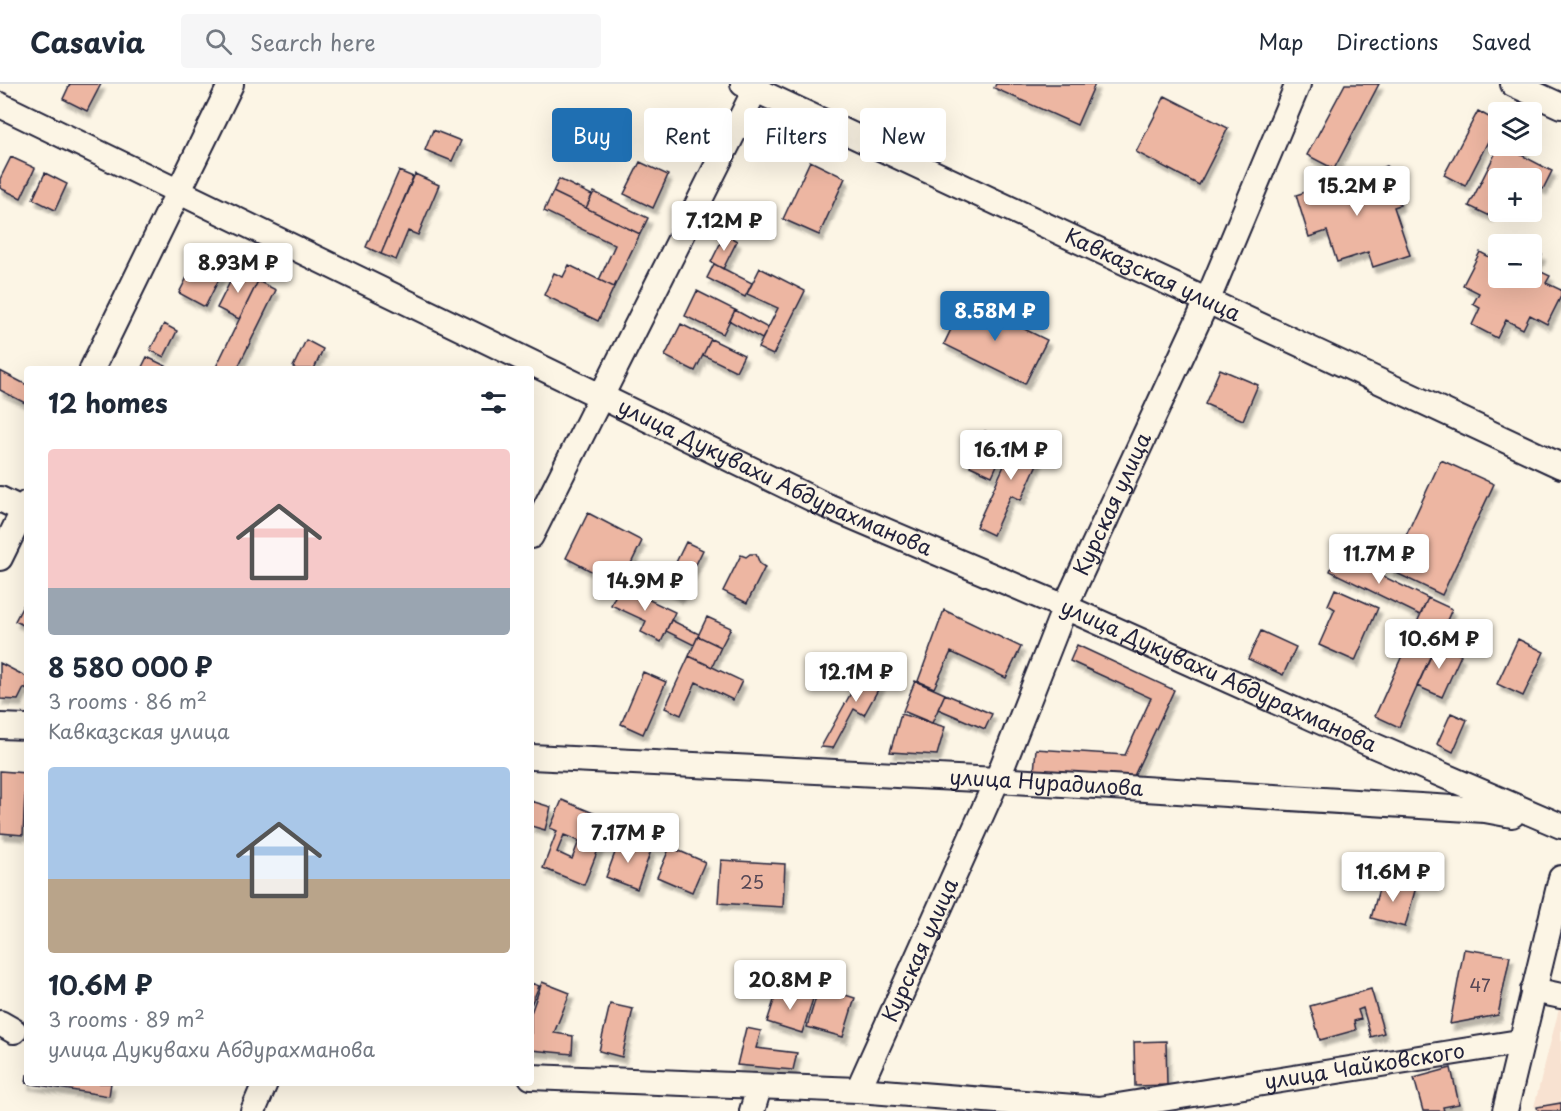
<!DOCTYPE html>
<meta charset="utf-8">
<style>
body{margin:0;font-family:"Playpen Sans",sans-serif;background:#f6f6f7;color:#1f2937;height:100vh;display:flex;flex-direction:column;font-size:22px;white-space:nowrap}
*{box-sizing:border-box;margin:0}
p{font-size:20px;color:#747a83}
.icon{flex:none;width:33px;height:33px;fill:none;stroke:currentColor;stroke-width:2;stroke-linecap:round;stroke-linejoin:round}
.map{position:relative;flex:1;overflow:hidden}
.side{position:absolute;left:24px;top:282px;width:510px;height:720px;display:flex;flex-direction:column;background:#fff;border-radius:6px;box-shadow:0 6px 24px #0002}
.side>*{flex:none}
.top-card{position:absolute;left:552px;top:24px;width:570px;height:54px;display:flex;gap:12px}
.tools{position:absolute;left:1488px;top:18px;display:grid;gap:12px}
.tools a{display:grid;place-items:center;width:54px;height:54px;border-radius:6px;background:#fff;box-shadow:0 6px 24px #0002;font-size:30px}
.price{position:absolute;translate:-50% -51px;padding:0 14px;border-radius:6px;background:#fff;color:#222;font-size:20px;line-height:39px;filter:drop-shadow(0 2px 3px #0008)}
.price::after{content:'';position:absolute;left:50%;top:36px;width:18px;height:14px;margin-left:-9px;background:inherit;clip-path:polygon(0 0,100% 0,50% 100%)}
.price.current{background:#1f6fb2;color:#fff}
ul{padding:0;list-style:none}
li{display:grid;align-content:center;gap:12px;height:318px;padding:0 24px}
li span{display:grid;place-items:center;height:186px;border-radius:6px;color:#555}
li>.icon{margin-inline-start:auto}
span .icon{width:108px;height:108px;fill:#fffc;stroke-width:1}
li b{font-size:26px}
h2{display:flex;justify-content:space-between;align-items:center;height:72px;padding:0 24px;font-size:26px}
.chip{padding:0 21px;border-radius:6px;background:#fff;box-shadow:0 6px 24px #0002;font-size:21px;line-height:54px}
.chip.current{background:#1f6fb2;color:#fff}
header{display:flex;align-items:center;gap:36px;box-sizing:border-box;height:84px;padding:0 30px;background:#fff;border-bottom:2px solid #e0e1e3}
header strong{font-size:28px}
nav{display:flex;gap:33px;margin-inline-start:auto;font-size:21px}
.search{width:420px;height:54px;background:#f6f6f7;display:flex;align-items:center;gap:15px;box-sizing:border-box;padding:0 21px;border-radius:6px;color:#747a83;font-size:22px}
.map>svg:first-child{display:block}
</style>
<header>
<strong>Casavia</strong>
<div class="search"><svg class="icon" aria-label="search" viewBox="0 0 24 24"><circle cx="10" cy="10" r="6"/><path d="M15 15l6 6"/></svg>Search here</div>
<nav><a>Map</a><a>Directions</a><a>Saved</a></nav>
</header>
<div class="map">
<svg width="1561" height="1027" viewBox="0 0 1561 1027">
<defs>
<filter id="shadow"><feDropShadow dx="3.5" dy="6" stdDeviation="1.5" flood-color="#0004"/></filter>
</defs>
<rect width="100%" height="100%" fill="#fcf5e5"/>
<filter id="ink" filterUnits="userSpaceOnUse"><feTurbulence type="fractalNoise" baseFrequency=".0167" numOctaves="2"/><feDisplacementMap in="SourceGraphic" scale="12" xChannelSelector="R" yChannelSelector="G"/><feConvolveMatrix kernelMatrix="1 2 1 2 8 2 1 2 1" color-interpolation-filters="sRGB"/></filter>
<g filter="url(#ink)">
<path fill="#f8e2d1" d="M 1561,917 L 1561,1020 L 1534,1023 Z"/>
<path fill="#edb6a2" stroke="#22223b" stroke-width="1.5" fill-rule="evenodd" filter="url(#shadow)" d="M 70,0 L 101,0 L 87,27 L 63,15 Z
M 996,0 L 1095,0 L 1077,41 L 994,4 Z
M 1345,0 L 1379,0 L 1334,85 L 1307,71 Z
M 1165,12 L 1228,44 L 1199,101 L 1136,68 Z
M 1478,27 L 1498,38 L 1465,102 L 1444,91 Z
M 433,46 L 461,57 L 452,77 L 425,66 Z
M 1499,62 L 1526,62 L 1521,71 L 1552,87 L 1543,105 L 1532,99 L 1532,94 L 1521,94 L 1511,90 L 1509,94 L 1498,94 L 1498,115 L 1490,132 L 1469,122 Z
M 11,73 L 35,84 L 21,114 L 0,104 L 0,95 Z
M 810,77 L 845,94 L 819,151 L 783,135 Z
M 640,78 L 668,91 L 653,124 L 624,110 Z
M 1387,82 L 1400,121 L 1394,123 L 1410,171 L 1373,183 L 1368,168 L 1337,178 L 1327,147 L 1309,153 L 1296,111 Z
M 399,87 L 413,93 L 381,170 L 366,163 Z
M 45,89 L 67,100 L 55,126 L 33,115 Z
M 415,90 L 439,101 L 418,151 L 408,147 L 396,176 L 381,170 Z
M 559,95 L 592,111 L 586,124 L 553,108 Z
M 553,108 L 640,150 L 614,203 L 599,196 L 615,161 L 544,127 Z
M 594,108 L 648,134 L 640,150 L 586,124 Z
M 725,150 L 737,157 L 723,185 L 711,178 Z
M 1532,165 L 1542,171 L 1535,185 L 1550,192 L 1546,199 L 1561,206 L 1561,212 L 1547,240 L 1530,231 L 1523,245 L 1506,236 L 1497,254 L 1472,241 L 1480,224 L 1473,220 L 1479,209 L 1463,201 L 1480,168 L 1495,176 L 1498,169 L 1498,194 L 1532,194 Z
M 200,168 L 226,181 L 205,223 L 179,209 Z
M 714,180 L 752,199 L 745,213 L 707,194 Z
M 569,181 L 614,203 L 598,237 L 544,211 L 554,189 L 563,193 Z
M 760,184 L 805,207 L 773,271 L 758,264 L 778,224 L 747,210 Z
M 236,186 L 258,197 L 239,235 L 217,224 Z
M 258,197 L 276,206 L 237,285 L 215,285 Z
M 697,207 L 735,226 L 723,250 L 685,232 Z
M 965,216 L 1047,256 L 1025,300 L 944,260 Z
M 735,226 L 768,244 L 762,255 L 730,237 Z
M 164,240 L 177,247 L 164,273 L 150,266 Z
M 681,240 L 711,255 L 695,287 L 665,272 Z
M 711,255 L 744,271 L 736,287 L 703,271 Z
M 306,256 L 323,265 L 314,285 L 296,285 L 293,283 Z
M 147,273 L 172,285 L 141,285 Z
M 1220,285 L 1258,301 L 1243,336 L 1205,320 Z
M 0,287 L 27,301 L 27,320 L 0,306 Z
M 985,347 L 1008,357 L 992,392 L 970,382 Z
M 1019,349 L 1045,362 L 1021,416 L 1011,411 L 993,451 L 976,443 Z
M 1441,376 L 1494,400 L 1442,511 L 1390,486 Z
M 588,429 L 642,457 L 620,502 L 566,474 Z
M 686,458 L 703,466 L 680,513 L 663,505 Z
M 750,470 L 756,470 L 760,480 L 765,483 L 747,519 L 723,507 L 741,471 L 746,473 Z
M 1337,470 L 1428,514 L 1420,531 L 1330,487 Z
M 620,502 L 675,528 L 661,558 L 641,548 L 646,537 L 611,521 Z
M 1335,505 L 1378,524 L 1355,577 L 1319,561 L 1335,525 L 1328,521 Z
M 27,514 L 27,543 L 15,537 Z
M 1428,514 L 1452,525 L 1399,643 L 1375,632 Z
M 944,526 L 1021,563 L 1006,594 L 951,568 L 934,604 L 918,597 Z
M 707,533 L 731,544 L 721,563 L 698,552 Z
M 671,536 L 699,550 L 694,561 L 666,547 Z
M 1261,547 L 1296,563 L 1283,591 L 1248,575 Z
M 698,552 L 721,563 L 712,583 L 689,572 Z
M 1518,555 L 1544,568 L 1523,612 L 1497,600 Z
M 1436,560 L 1461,571 L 1442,613 L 1417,602 Z
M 1077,561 L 1174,606 L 1133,694 L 1034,688 L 1036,665 L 1125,671 L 1151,614 L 1070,577 Z
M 689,572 L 742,597 L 733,616 L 696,598 L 681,631 L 665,624 Z
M 0,579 L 27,593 L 27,606 L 24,604 L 18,616 L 0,615 Z
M 866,582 L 885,593 L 864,631 L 854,625 L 833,664 L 821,663 Z
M 643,588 L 666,598 L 643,650 L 621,640 Z
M 915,597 L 945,610 L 932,639 L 903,627 Z
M 945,610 L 992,630 L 985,645 L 938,625 Z
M 1451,629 L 1467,636 L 1453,668 L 1437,660 Z
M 901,630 L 945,643 L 937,671 L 890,668 Z
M 0,687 L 26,689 L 23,751 L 0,749 Z
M 562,716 L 610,736 L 584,801 L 543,784 L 557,747 L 550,744 ZM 564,751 L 579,757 L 572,775 L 557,768 Z
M 531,717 L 551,723 L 545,746 L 531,742 Z
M 620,755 L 651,767 L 637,805 L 606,793 Z
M 670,763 L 705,778 L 692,808 L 657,793 Z
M 721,776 L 785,780 L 783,823 L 718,819 Z
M 1382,794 L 1416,803 L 1405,843 L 1371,834 Z
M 1464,865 L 1510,872 L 1498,931 L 1450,940 Z
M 542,898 L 570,909 L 554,949 L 573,952 L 572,970 L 531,966 L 531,929 Z
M 531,899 L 539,902 L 531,921 Z
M 819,903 L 855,914 L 843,953 L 807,943 Z
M 778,904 L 813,915 L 802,949 L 767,938 Z
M 1371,905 L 1384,949 L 1371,953 L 1363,924 L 1358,926 L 1361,935 L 1354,937 L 1356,946 L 1320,956 L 1310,922 Z
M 610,920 L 633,925 L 622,973 L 599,967 Z
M 746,944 L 761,947 L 756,964 L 797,969 L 793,986 L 737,981 Z
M 1166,957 L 1167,1001 L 1135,1002 L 1134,958 Z
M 1451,984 L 1459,1020 L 1443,1023 L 1444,1027 L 1423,1027 L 1414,994 Z
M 27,990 L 27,999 L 111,999 L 109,1012 L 26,999 Z
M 1561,1019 L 1561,1027 L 1538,1027 L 1537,1023 Z"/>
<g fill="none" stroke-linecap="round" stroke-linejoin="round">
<defs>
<g id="minor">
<path id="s1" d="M 743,0 L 1561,382"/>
<path d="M 1513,0 L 1561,22"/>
<path id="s2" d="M 0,21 L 825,421 L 1065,523 L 1375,662 L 1561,742"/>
<path d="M 92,285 L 231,0"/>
<path d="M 0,415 L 23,426"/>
<path d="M 531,452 L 758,0"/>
<path d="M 0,474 L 27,419"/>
<path d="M 0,642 L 27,643"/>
<path id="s3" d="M 531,673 L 997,696 L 1485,726 L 1512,731"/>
<path d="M 1533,906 L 1561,912"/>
<path d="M 0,939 L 14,947"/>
<path id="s4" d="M 531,993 L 858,1006 L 1099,1025 L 1519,958"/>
<path id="s5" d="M 858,1006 L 997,696 L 1065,523 L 1208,215 L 1298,0"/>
<path d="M 253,1027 L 265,999"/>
<path d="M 752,1027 L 759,1004"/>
<path d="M 1505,1027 L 1561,794"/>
</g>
</defs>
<use href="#minor" stroke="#22223b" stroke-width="28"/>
<use href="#minor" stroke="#fcf5e5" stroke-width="24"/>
</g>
</g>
<g text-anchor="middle" stroke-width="4.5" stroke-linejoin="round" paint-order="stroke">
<g font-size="18" fill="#554755">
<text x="752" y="805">25</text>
<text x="1480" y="908">47</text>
</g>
<g font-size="21" fill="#22223b" stroke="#fcf5e5">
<text dy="7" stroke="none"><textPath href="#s1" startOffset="452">Кавказская улица</textPath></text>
<text dy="7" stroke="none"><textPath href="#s2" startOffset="860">улица Дукувахи Абдурахманова</textPath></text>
<text dy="7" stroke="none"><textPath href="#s5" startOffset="639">Курская улица</textPath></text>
<text dy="7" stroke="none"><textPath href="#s2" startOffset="1346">улица Дукувахи Абдурахманова</textPath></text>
<text dy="7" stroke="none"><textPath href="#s3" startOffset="516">улица Нурадилова</textPath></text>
<text dy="7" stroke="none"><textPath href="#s5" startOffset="153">Курская улица</textPath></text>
<text dy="7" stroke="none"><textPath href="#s4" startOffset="838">улица Чайковского</textPath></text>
</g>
</g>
</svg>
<div class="tools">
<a><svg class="icon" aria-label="layers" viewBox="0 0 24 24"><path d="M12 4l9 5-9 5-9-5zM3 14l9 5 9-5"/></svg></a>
<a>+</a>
<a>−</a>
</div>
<b class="price" style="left:1357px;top:133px">15.2M ₽</b>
<b class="price" style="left:724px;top:168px">7.12M ₽</b>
<b class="price" style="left:238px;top:210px">8.93M ₽</b>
<b class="price current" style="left:995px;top:258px">8.58M ₽</b>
<b class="price" style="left:1011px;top:397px">16.1M ₽</b>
<b class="price" style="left:1379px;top:501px">11.7M ₽</b>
<b class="price" style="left:645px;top:528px">14.9M ₽</b>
<b class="price" style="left:1439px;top:586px">10.6M ₽</b>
<b class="price" style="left:856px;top:619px">12.1M ₽</b>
<b class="price" style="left:628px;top:780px">7.17M ₽</b>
<b class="price" style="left:1393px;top:819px">11.6M ₽</b>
<b class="price" style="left:790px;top:927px">20.8M ₽</b>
<div class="top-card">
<a class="chip current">Buy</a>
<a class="chip">Rent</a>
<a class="chip">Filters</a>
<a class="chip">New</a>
</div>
<section class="side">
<h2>12 homes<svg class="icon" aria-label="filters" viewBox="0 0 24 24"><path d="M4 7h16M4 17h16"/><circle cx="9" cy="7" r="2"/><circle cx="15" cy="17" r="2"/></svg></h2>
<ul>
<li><span style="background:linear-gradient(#f6c9c9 75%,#9aa5b1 0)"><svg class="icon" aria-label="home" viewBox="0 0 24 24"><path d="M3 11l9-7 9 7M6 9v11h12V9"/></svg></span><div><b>8 580 000 ₽</b><p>3 rooms · 86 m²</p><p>Кавказская улица</p></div></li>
<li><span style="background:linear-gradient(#a9c7e8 60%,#b9a48a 0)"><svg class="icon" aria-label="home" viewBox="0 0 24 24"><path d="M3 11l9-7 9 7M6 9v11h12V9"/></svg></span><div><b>10.6M ₽</b><p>3 rooms · 89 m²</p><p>улица Дукувахи Абдурахманова</p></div></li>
</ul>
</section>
</div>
